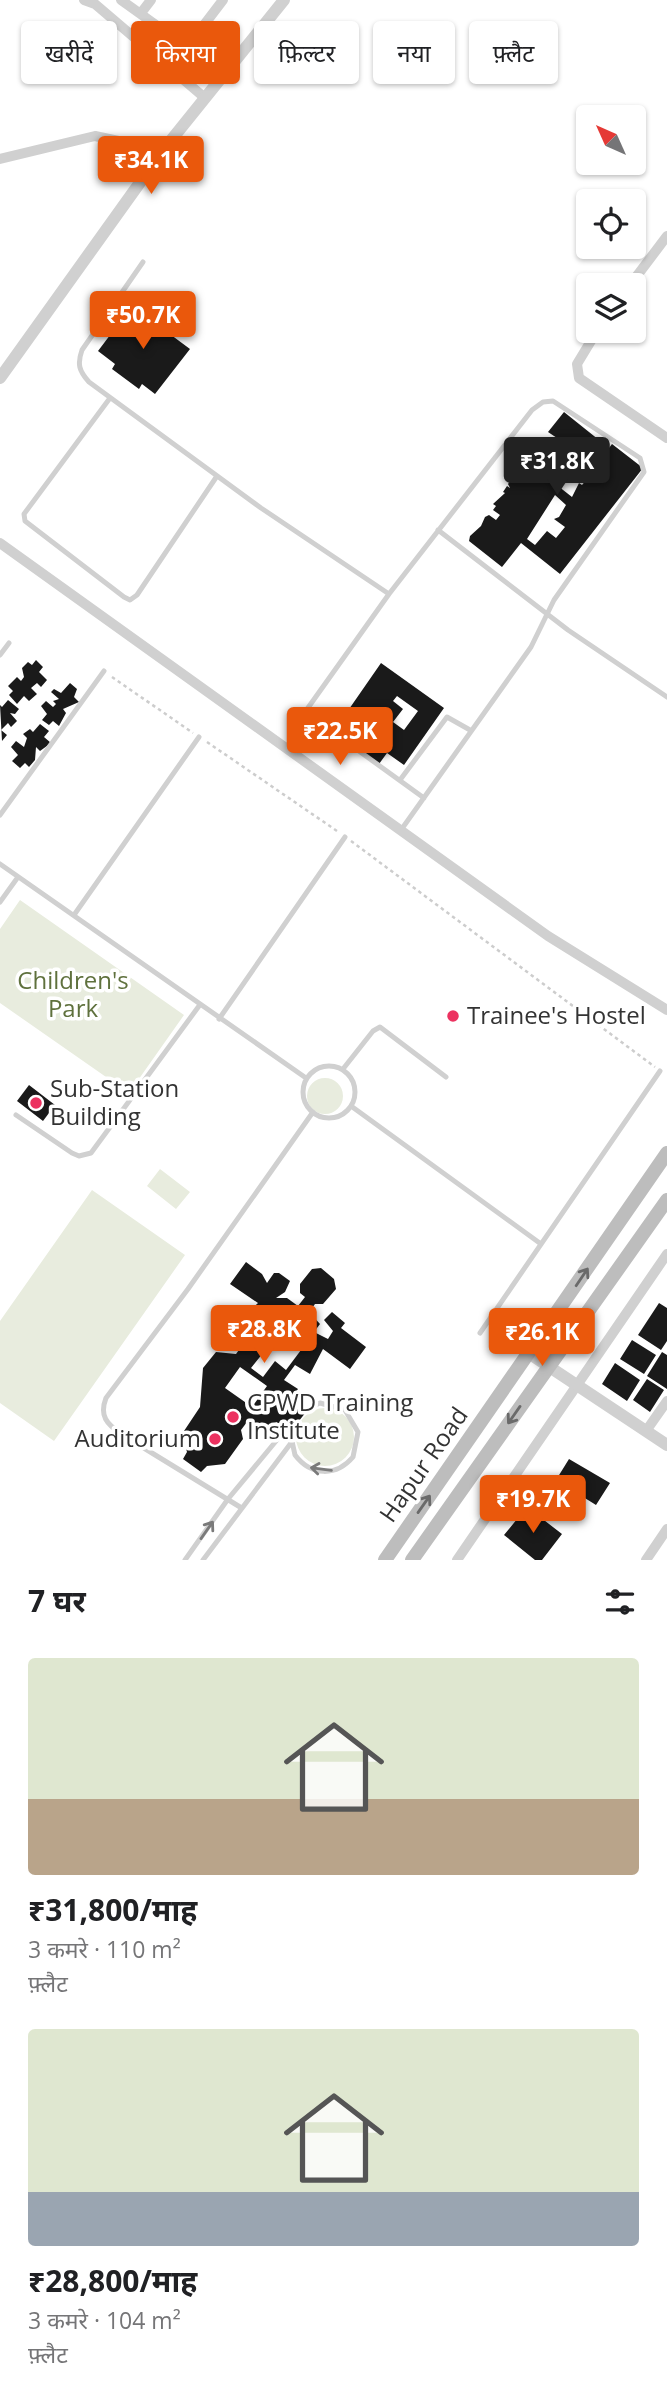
<!DOCTYPE html>
<html lang="hi">
<meta charset="utf-8">
<style>
body{margin:0;font-family:"Open Sans","Noto Sans Devanagari",sans-serif;background:#f6f6f6;color:#202124;height:100vh;display:flex;flex-direction:column;font-size:26px;white-space:nowrap}
*{box-sizing:border-box;margin:0}
p{font-size:23px;color:#757577}
.icon{flex:none;width:38px;height:38px;fill:none;stroke:currentColor;stroke-width:2;stroke-linecap:round;stroke-linejoin:round}
.map{position:relative;height:1560px;overflow:hidden}
.sheet{display:flex;flex-direction:column;background:#fff;flex:1}
.sheet>*{flex:none}
.top-card{position:absolute;left:21px;top:21px;width:626px;height:63px;display:flex;gap:14px}
.needle{width:46px;rotate:315deg}
.controls{position:absolute;left:576px;top:105px;display:grid;gap:14px}
.controls a{display:grid;place-items:center;width:70px;height:70px;border-radius:7px;background:#fff;box-shadow:0 2px 5px #0004;font-size:35px}
.price{position:absolute;translate:-50% -60px;padding:0 16px;border-radius:7px;background:#ea580c;color:#fff;font-size:23px;line-height:46px;filter:drop-shadow(0 2px 4px #0008)}
.price::after{content:'';position:absolute;left:50%;top:42px;width:21px;height:16px;margin-left:-10px;background:inherit;clip-path:polygon(0 0,100% 0,50% 100%)}
.price.on{background:#222;color:#fff}
ul{padding:0;list-style:none}
li{display:grid;align-content:center;gap:14px;height:371px;padding:0 28px}
li span{display:grid;place-items:center;height:217px;border-radius:7px;color:#555}
li>.icon{margin-inline-start:auto}
span .icon{width:126px;height:126px;fill:#fffc;stroke-width:1}
li b{font-size:30px}
h2{display:flex;justify-content:space-between;align-items:center;height:84px;padding:0 28px;font-size:30px}
.pill{padding:0 24px;border-radius:7px;background:#fff;box-shadow:0 2px 5px #0004;font-size:24px;line-height:63px}
.pill.on{background:#ea580c;color:#fff}
.map>svg:first-child{display:block}
</style>
<div class="map">
<svg width="667" height="1560" viewBox="0 0 667 1560">
<rect width="100%" height="100%" fill="#fff"/>
<path fill="#e8ecde" d="M 20,900 L 184,1015 L 129,1093 L 0,1003 L 0,929 Z
M307 1096a18 18 0 1 1 36 0a18 18 0 1 1-36 0Z
M 160,1169 L 190,1192 L 176,1209 L 147,1186 Z
M 92,1190 L 185,1255 L 54,1441 L 0,1403 L 0,1321 Z
M296 1437a29 29 0 1 1 58 0a29 29 0 1 1-58 0Z"/>
<path fill="#1a1a1a" fill-rule="evenodd" d="M 132,306 L 190,349 L 155,394 L 142,384 L 139,389 L 112,369 L 115,364 L 98,351 Z
M 564,412 L 609,448 L 612,444 L 643,468 L 560,574 L 521,543 L 502,567 L 469,541 L 470,536 L 481,526 L 485,517 L 489,515 L 496,520 L 500,515 L 493,510 L 496,506 L 493,504 L 505,493 L 503,492 L 507,486 L 510,488 L 508,484 L 517,472 L 523,474 L 518,470 L 530,455 L 534,458 L 536,455 L 531,452 L 540,440 L 549,447 L 557,438 L 548,432 ZM 590,452 L 606,469 L 597,481 L 587,473 L 584,477 L 587,479 L 582,485 L 579,483 L 572,497 L 558,486 L 564,478 L 569,482 ZM 555,495 L 566,505 L 559,517 L 554,519 L 565,527 L 556,538 L 547,531 L 535,545 L 527,539 Z
M 36,660 L 43,667 L 39,672 L 47,680 L 41,687 L 37,683 L 31,688 L 37,694 L 29,701 L 24,696 L 17,704 L 9,695 L 13,691 L 8,686 L 17,677 L 21,681 L 24,677 L 22,668 L 28,662 L 32,665 Z
M 381,663 L 444,708 L 404,765 L 387,753 L 379,764 L 357,748 L 364,738 L 338,725 ZM 397,696 L 418,711 L 404,730 L 393,722 L 403,709 L 393,701 Z
M 70,683 L 77,689 L 74,697 L 79,702 L 63,709 L 66,713 L 59,726 L 53,721 L 49,725 L 42,720 L 47,714 L 41,706 L 46,701 L 53,707 L 56,704 L 53,701 L 59,699 L 51,692 L 54,689 L 61,693 Z
M 8,700 L 19,709 L 15,714 L 10,713 L 17,721 L 11,727 L 8,723 L 1,730 L 7,735 L 2,741 L 0,705 L 2,707 Z
M 40,724 L 49,731 L 44,737 L 51,743 L 40,751 L 36,747 L 35,760 L 29,767 L 25,763 L 20,768 L 12,761 L 18,755 L 11,747 L 16,741 L 24,747 L 27,738 L 23,734 L 30,729 L 33,732 Z
M 29,1085 L 55,1105 L 43,1121 L 17,1101 Z
M 246,1262 L 262,1274 L 267,1283 L 274,1273 L 279,1273 L 290,1281 L 285,1292 L 276,1298 L 287,1298 L 298,1306 L 305,1297 L 300,1293 L 300,1284 L 312,1269 L 321,1268 L 334,1279 L 336,1289 L 323,1304 L 315,1304 L 309,1312 L 320,1324 L 314,1332 L 328,1339 L 333,1331 L 324,1320 L 332,1312 L 345,1323 L 341,1328 L 366,1347 L 350,1369 L 323,1349 L 310,1374 L 295,1365 L 284,1380 L 298,1389 L 290,1400 L 306,1412 L 291,1431 L 276,1422 L 267,1435 L 247,1422 L 241,1430 L 243,1439 L 225,1464 L 207,1466 L 201,1472 L 183,1459 L 187,1452 L 182,1434 L 200,1407 L 203,1368 L 216,1352 L 236,1354 L 247,1339 L 236,1330 L 240,1326 L 238,1322 L 258,1303 L 230,1284 ZM 276,1312 L 286,1320 L 280,1328 L 293,1337 L 299,1329 L 310,1338 L 286,1370 L 275,1361 L 263,1377 L 251,1368 L 263,1353 L 252,1344 ZM 240,1367 L 267,1386 L 252,1407 L 225,1388 Z
M 659,1303 L 667,1308 L 667,1341 L 661,1350 L 638,1335 Z
M 632,1340 L 656,1355 L 644,1374 L 620,1359 Z
M 662,1352 L 667,1355 L 667,1389 L 647,1376 Z
M 615,1363 L 640,1380 L 627,1401 L 602,1384 Z
M 647,1379 L 664,1390 L 650,1412 L 633,1400 Z
M 569,1459 L 610,1483 L 596,1505 L 556,1480 Z
M 527,1507 L 562,1534 L 542,1560 L 535,1560 L 504,1535 Z"/>
<g fill="none" stroke-linecap="round" stroke-linejoin="round">
<path stroke="#cdcdcd" stroke-width="2.5" stroke-dasharray="3.5 3.5" stroke-linecap="butt" d="M 112,677 L 193,733
M 207,742 L 337,831
M 351,841 L 655,1067"/>
<path stroke="#d0d0d0" stroke-width="5" d="M 143,262 L 82,350 C 77,364 79,371 89,382 L 261,508 L 389,594
M 110,398 L 24,514 L 25,521 L 124,597 L 130,600 L 137,595 L 217,476
M 438,530 L 568,630 L 667,697
M 0,655 L 9,643
M 400,780 L 447,717 L 470,730
M 0,815 L 104,671
M 401,830 L 531,647 L 554,600 L 644,472 L 640,458 L 553,401 L 543,402 L 532,410 L 389,594 L 305,712 L 424,798
M 0,864 L 306,1078
M 0,902 L 18,877
M 74,915 L 199,737
M 219,1019 L 345,837
M303 1092a26 26 0 1 1 52 0a26 26 0 1 1-52 0Z
M 343,1069 L 373,1031 L 380,1027 L 446,1077
M 351,1106 L 541,1244
M 16,1115 L 72,1153 L 79,1156 L 91,1153 L 199,1006
M 480,1333 L 660,1071
M 290,1432 L 295,1455 C 311,1476 336,1477 353,1457 L 358,1432 L 345,1410 L 320,1403 L 304,1410
M 240,1507 L 121,1434 C 107,1424 99,1416 106,1398 L 188,1289 L 313,1112
M 185,1560 L 228,1499 L 286,1429
M 203,1560 L 291,1443"/>
<path stroke="#d0d0d0" stroke-width="10" d="M 84,0 L 95,4 L 205,98
M 121,0 L 181,43 L 186,44 L 194,38 L 223,0
M 141,13 L 151,0
M 0,159 L 95,136 L 123,142 L 150,168
M 630,285 L 667,236
M 597,331 L 577,364 L 579,378 L 667,438
M 0,543 L 548,936 L 667,1010
M 646,1431 L 667,1401
M 457,1560 L 667,1254
M 646,1560 L 667,1529"/>
<path stroke="#d0d0d0" stroke-width="12" d="M 0,378 L 164,149 L 284,0
M 530,1354 L 667,1445"/>
<path stroke="#bdbdbd" stroke-width="14" d="M 385,1560 L 667,1153
M 412,1560 L 667,1200"/>
</g>
<defs><path id="oneway-shaft" d="M-6 0H5M1.5-3L5.5 0L1.5 3" fill="none" stroke-width="1.6" stroke-linecap="round" stroke-linejoin="round" transform="scale(1.75)"/></defs>
<g stroke="#6a6a6a">
<use href="#oneway-shaft" transform="translate(582 1277) rotate(-56)"/>
<use href="#oneway-shaft" transform="translate(514 1415) rotate(125)"/>
<use href="#oneway-shaft" transform="translate(424 1504) rotate(-55)"/>
</g>
<g stroke="#7a7a7a">
<use href="#oneway-shaft" transform="translate(321 1469) rotate(-173)"/>
<use href="#oneway-shaft" transform="translate(207 1530) rotate(-55)"/>
</g>
<g fill="#ec3260" stroke="#fff" stroke-width="2.5">
<circle cx="453" cy="1016" r="7"/>
<circle cx="36" cy="1103" r="7"/>
<circle cx="233" cy="1417" r="7"/>
<circle cx="215" cy="1439" r="7"/>
</g>
<g text-anchor="middle" stroke-width="7" stroke-linejoin="round" paint-order="stroke">
<g font-size="24" fill="#5f713d" stroke="#fff">
<text x="73" y="989">Children's<tspan x="73" dy="28">Park</tspan></text>
</g>
<g font-size="24" fill="#333" stroke="#fff" text-anchor="start">
<text x="467" y="1024">Trainee's Hostel</text>
<text x="50" y="1097">Sub-Station<tspan x="50" dy="28">Building</tspan></text>
<text x="247" y="1411">CPWD Training<tspan x="247" dy="28">Institute</tspan></text>
<text x="201" y="1447" text-anchor="end">Auditorium</text>
</g>
<g font-size="24" fill="#333" stroke="#fff">
<text transform="translate(424 1465) rotate(-55)" y="8">Hapur Road</text>
</g>
</g>
</svg>
<div class="controls">
<a><svg class="needle" viewBox="-14 -14 28 28"><path d="M0-13l5 13h-10z" fill="#e53935"/><path d="M0 13l5-13h-10z" fill="#757577"/></svg></a>
<a><svg class="icon" aria-label="locate" viewBox="0 0 24 24"><circle cx="12" cy="12" r="6"/><path d="M12 2v4M12 18v4M2 12h4M18 12h4"/></svg></a>
<a><svg class="icon" aria-label="layers" viewBox="0 0 24 24"><path d="M12 4l9 5-9 5-9-5zM3 14l9 5 9-5"/></svg></a>
</div>
<b class="price" style="left:151px;top:196px">₹34.1K</b>
<b class="price" style="left:143px;top:351px">₹50.7K</b>
<b class="price on" style="left:557px;top:497px">₹31.8K</b>
<b class="price" style="left:340px;top:767px">₹22.5K</b>
<b class="price" style="left:264px;top:1365px">₹28.8K</b>
<b class="price" style="left:542px;top:1368px">₹26.1K</b>
<b class="price" style="left:533px;top:1535px">₹19.7K</b>
<div class="top-card">
<a class="pill">खरीदें</a>
<a class="pill on">किराया</a>
<a class="pill">फ़िल्टर</a>
<a class="pill">नया</a>
<a class="pill">फ़्लैट</a>
</div>
</div>
<section class="sheet">
<h2>7 घर<svg class="icon" aria-label="filters" viewBox="0 0 24 24"><path d="M4 7h16M4 17h16"/><circle cx="9" cy="7" r="2"/><circle cx="15" cy="17" r="2"/></svg></h2>
<ul>
<li><span style="background:linear-gradient(#dfe7d0 65%,#b9a48a 0)"><svg class="icon" aria-label="home" viewBox="0 0 24 24"><path d="M3 11l9-7 9 7M6 9v11h12V9"/></svg></span><div><b>₹31,800/माह</b><p>3 कमरे · 110 m²</p><p>फ़्लैट</p></div></li>
<li><span style="background:linear-gradient(#dfe7d0 75%,#9aa5b1 0)"><svg class="icon" aria-label="home" viewBox="0 0 24 24"><path d="M3 11l9-7 9 7M6 9v11h12V9"/></svg></span><div><b>₹28,800/माह</b><p>3 कमरे · 104 m²</p><p>फ़्लैट</p></div></li>
</ul>
</section>
